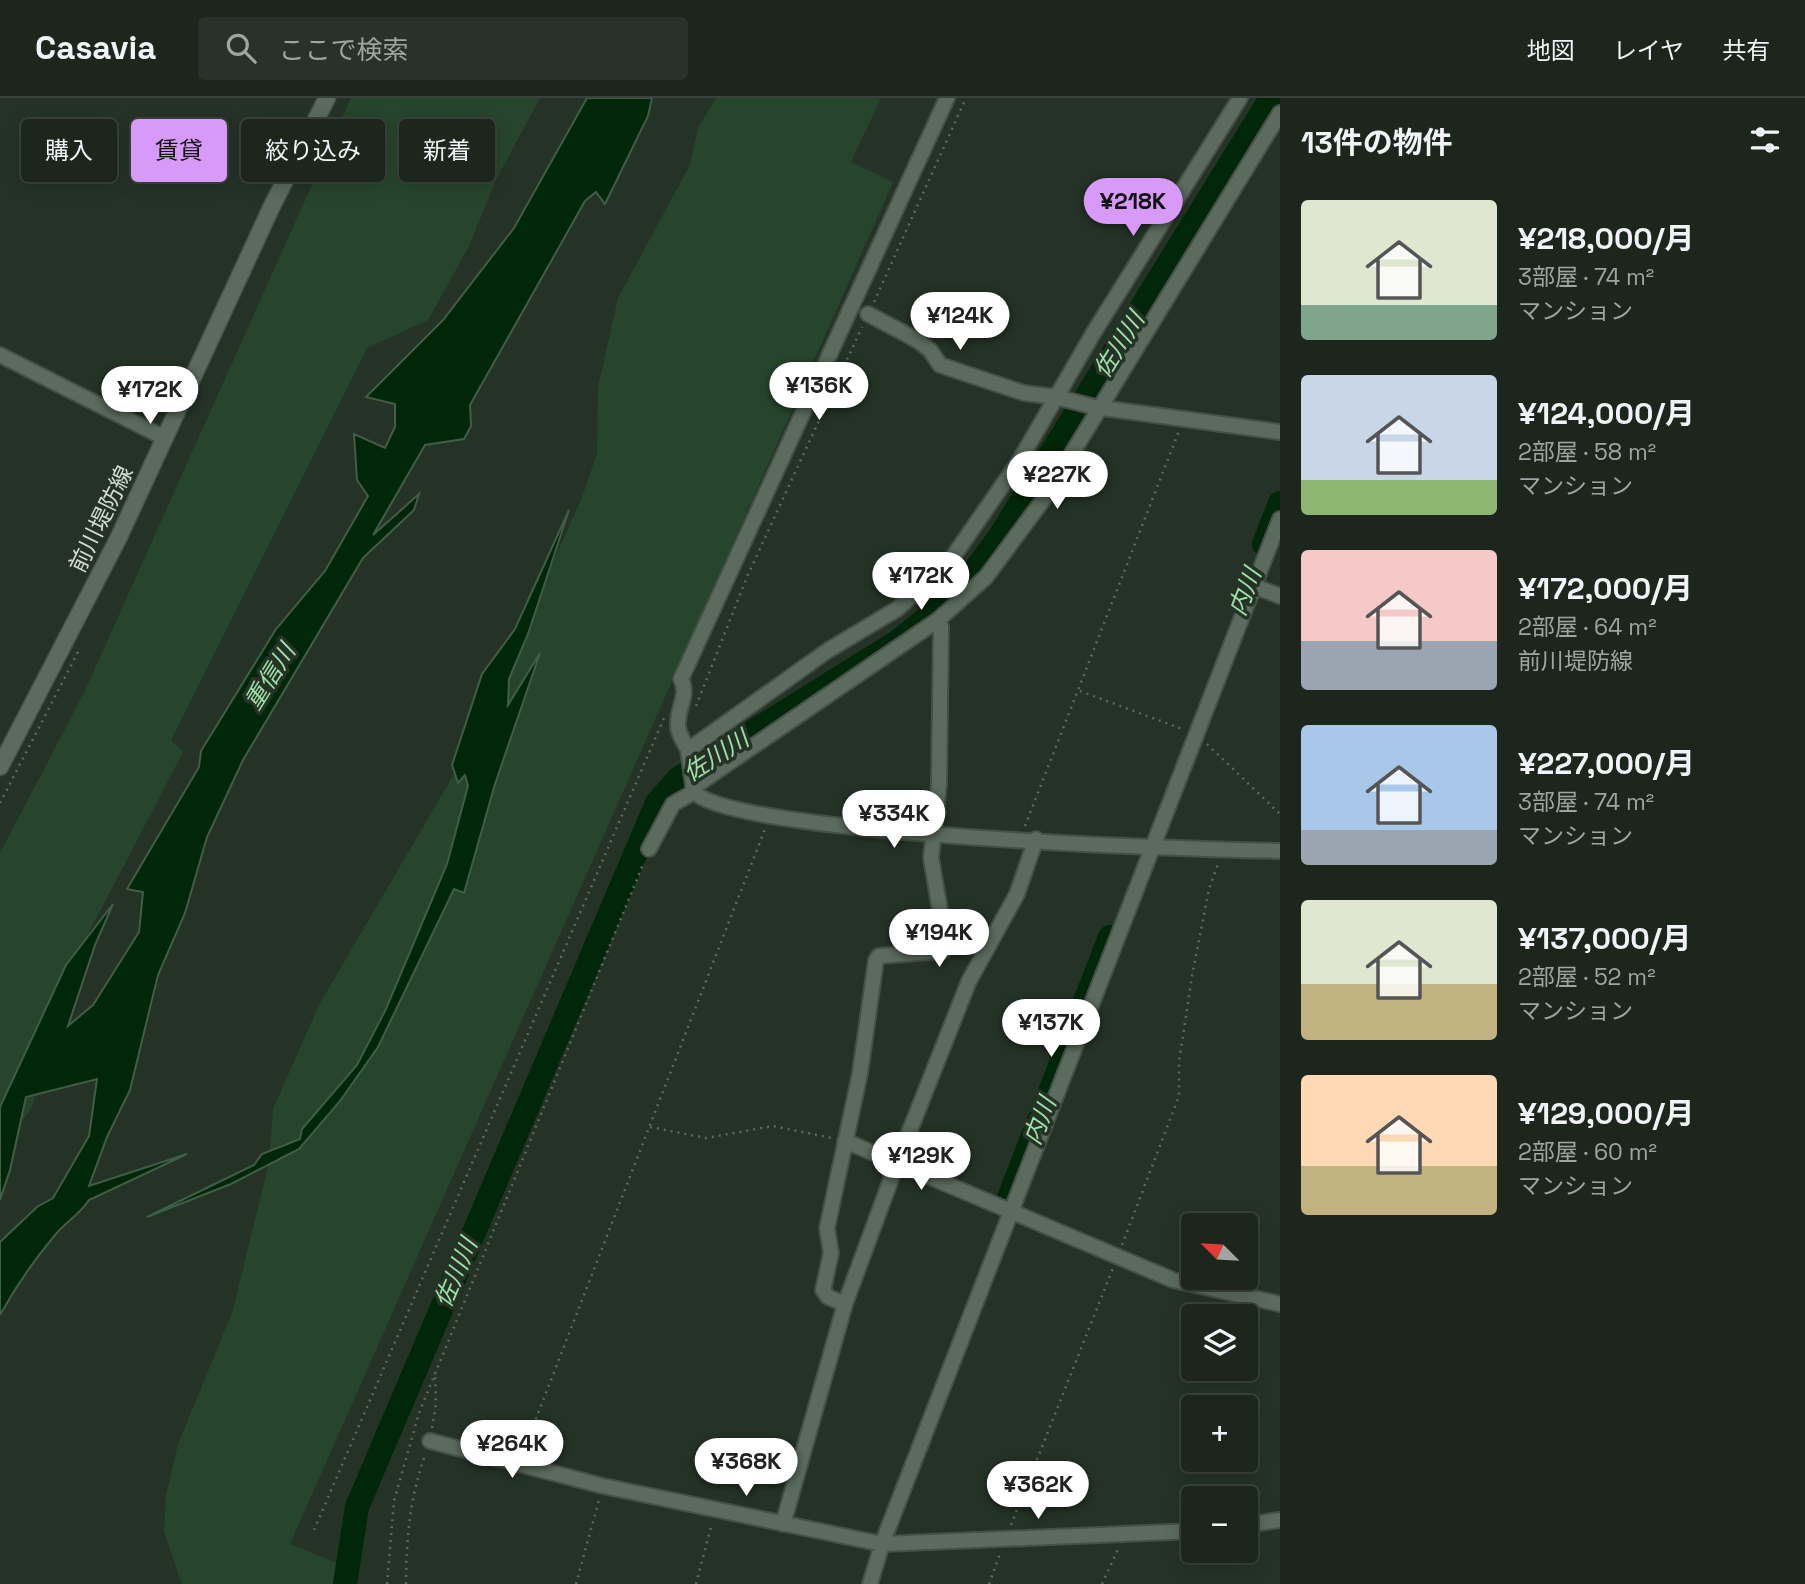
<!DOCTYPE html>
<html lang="ja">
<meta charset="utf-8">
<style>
body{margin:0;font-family:"Space Grotesk","Noto Sans JP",sans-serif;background:#29322a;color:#f1f3f6;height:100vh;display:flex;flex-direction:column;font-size:26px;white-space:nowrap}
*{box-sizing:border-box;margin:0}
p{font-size:23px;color:#a0a5a4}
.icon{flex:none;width:38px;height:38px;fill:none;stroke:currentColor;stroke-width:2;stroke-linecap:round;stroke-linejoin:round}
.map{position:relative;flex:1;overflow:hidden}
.sheet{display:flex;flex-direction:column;background:#1c261d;width:525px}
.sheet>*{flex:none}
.guide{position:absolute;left:21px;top:21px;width:665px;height:63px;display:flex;gap:14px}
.needle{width:46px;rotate:294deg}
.tools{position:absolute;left:1181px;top:1115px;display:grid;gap:14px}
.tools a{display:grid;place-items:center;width:77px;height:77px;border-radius:7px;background:#1c261d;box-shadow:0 4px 18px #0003,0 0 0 2px #3a433b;font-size:35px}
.price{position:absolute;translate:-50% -60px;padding:0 16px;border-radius:24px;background:#fff;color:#222;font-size:23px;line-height:46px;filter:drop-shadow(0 2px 4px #0008)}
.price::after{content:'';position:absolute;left:50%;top:42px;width:21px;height:16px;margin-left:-10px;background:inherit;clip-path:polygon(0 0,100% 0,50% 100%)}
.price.current{background:#d89af8;color:#111}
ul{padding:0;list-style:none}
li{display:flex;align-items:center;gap:21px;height:175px;padding:0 21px}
li span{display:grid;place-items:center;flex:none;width:196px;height:140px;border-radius:7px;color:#555}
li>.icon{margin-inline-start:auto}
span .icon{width:84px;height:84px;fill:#fffc;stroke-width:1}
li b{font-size:30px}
h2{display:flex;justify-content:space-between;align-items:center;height:84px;padding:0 21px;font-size:30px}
.pill{padding:0 24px;border-radius:7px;background:#1c261d;box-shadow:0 4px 18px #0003,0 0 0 2px #3a433b;font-size:24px;line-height:63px}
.pill.current{background:#d89af8;color:#111}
header{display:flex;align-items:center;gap:42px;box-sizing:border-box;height:98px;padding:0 35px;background:#1c261d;border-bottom:2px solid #3a433b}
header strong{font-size:33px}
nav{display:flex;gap:38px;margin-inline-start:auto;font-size:24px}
.search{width:490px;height:63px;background:#29322a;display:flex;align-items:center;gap:18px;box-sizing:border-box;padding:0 24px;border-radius:7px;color:#a0a5a4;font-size:26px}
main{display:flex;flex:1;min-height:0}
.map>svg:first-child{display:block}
</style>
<header>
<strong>Casavia</strong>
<div class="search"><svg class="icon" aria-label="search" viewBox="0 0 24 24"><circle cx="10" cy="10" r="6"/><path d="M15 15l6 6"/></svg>ここで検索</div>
<nav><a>地図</a><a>レイヤ</a><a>共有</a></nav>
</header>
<main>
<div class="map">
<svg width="1280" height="1486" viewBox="0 0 1280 1486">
<rect width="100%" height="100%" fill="#253327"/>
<path fill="#27452c" d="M 351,0 L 540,0 L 496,82 L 469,148 L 428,222 L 367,250 L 171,642 L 183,654 L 85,842 L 32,1009 L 16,1031 L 0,1045 L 0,755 L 84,595 Z
M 716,0 L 881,0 L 851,64 L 893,84 L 290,1446 L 357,1473 L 354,1486 L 182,1486 L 164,1433 L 166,1396 L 178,1346 L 232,1215 L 269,1065 L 273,1011 L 319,907 L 467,654 L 581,402 L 597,356 L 598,289 L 618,200 L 690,67 L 698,30 Z"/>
<path fill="#002709" stroke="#405d46" stroke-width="2" d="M 587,0 L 652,0 L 648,18 L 605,106 L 596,94 L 585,103 L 470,307 L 471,328 L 464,341 L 425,347 L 373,437 L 419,396 L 414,412 L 363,460 L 243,662 L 207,739 L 185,815 L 158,877 L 130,992 L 107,1039 L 89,1088 L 187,1056 L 89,1102 C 80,1116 66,1124 55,1137 C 34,1162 16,1188 0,1217 L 0,1144 L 37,1109 L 53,1100 L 89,1038 L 97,981 L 26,999 L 10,1072 L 0,1102 L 0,1009 L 66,867 L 113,806 L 95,847 L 68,928 L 93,907 L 139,834 L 143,794 L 127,791 L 199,669 L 201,653 L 276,531 L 325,473 L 368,398 L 357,382 L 354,336 L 385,350 L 395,329 L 395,306 L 366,299 L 443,222 L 514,130 Z
M 569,412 L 528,536 L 509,581 L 508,607 L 540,555 L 495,686 L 464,795 L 454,791 L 378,949 L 340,1003 L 299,1051 L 231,1086 L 147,1119 L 254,1067 L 262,1056 L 300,1041 L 302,1031 L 357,967 L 386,911 L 447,766 L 468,688 L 465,677 L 458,685 L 452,667 L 482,576 L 515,531 Z"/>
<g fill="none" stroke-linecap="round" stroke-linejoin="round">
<path stroke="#002709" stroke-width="24" d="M 1264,446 L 1280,405
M 1007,1105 L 1110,839
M 345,1486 L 357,1409 L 657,705 L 679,680 L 897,544 L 958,495 L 1000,438 L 1271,0"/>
<defs>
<path id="minor" d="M 868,216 L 917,242 L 930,252 L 940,267 L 1024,295 L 1056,299 L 1095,309 L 1280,334
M 0,257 L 165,340
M 1254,488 L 1280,498
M 688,652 C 684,643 677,635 678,625 C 678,609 689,596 681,581 L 947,0
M 695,688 L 938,522 L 986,479 L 1046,398 L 1280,15
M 694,694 L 688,652 L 827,553 L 897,511 L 950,463 L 1018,365 L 1094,234 L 1240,0
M 649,751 L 673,706 L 694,694 C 736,738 1196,751 1280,753
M 845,1043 L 1173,1182 L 1280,1206
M 845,1206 L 828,1199 L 823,1192 L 831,1155 L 827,1130 L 860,975 L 876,862 L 879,858 L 943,853 L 946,847 L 931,760 L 939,686 L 941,529 L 938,522
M 430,1343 L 603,1388 L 882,1446 L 1194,1433
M 783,1426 L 845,1206 L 897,1065 L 969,883 L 1017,796 L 1036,741
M 1246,1427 L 1280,1422
M 870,1486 L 882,1446 L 1280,421"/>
<path id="tertiary" d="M 0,669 L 118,441 L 272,108 L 327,0"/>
</defs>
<use href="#minor" stroke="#455046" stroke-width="18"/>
<use href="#tertiary" stroke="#455046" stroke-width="19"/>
<path stroke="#5d695e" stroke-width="2.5" stroke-dasharray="2 5" stroke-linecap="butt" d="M 874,204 L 966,0
M 1080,593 L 1185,632
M 696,608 L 747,479 L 862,229
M 1207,646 L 1280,716
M 0,705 L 79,552
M 1025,728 L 1179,333
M 650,1029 L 706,1040 L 773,1028 L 832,1040
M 1122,1147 L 1179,998 L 1179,964 L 1192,878 L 1209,791 L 1219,763
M 432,1330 L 436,1306 L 435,1274
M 523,1354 L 765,731
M 1011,1427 L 1113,1170
M 314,1432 L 664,620
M 387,1486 L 394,1403 L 419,1315 L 644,764
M 406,1486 C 406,1441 410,1400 425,1357
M 576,1486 L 599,1402
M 696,1486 L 712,1425
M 989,1486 L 1001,1453
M 1102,1486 L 1118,1451"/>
<use href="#minor" stroke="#5b6b5d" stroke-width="14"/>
<use href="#tertiary" stroke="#5b6b5d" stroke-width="16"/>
</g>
<g text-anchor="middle" stroke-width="7" stroke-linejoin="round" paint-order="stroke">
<g font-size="23" fill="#d4dcd5" stroke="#253327">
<text transform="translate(101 421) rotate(-64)" y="8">前川堤防線</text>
</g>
<g font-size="24" font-style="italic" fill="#a0e0a9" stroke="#253327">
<text transform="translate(1119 247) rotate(-58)" y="8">佐川川</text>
<text transform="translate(1245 494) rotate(-69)" y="8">内川</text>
<text transform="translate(270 579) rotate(-58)" y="8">重信川</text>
<text transform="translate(716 658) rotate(-33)" y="8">佐川川</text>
<text transform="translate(1040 1023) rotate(-69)" y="8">内川</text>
<text transform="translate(456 1175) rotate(-67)" y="8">佐川川</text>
</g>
</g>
</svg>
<div class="tools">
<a><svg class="needle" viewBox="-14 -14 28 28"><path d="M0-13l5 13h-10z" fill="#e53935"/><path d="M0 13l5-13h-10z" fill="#a0a5a4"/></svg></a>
<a><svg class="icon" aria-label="layers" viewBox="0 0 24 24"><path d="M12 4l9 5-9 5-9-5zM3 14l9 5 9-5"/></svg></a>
<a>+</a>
<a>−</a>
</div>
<b class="price current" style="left:1133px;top:140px">¥218K</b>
<b class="price" style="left:960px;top:254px">¥124K</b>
<b class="price" style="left:819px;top:324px">¥136K</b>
<b class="price" style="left:150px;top:328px">¥172K</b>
<b class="price" style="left:1057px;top:413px">¥227K</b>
<b class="price" style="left:921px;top:514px">¥172K</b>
<b class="price" style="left:894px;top:752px">¥334K</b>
<b class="price" style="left:939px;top:871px">¥194K</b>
<b class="price" style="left:1051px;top:961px">¥137K</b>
<b class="price" style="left:921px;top:1094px">¥129K</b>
<b class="price" style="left:512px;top:1382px">¥264K</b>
<b class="price" style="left:746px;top:1400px">¥368K</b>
<b class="price" style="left:1038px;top:1423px">¥362K</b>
<div class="guide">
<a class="pill">購入</a>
<a class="pill current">賃貸</a>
<a class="pill">絞り込み</a>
<a class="pill">新着</a>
</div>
</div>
<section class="sheet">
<h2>13件の物件<svg class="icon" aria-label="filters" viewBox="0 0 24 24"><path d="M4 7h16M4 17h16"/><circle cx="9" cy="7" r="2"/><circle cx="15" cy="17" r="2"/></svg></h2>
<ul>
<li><span style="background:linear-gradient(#dfe7d0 75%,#7fa58c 0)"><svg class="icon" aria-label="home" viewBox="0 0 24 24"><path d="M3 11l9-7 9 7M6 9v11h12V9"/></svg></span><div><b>¥218,000/月</b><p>3部屋 · 74 m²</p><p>マンション</p></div></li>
<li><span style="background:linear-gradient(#c9d6e8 75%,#8fb573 0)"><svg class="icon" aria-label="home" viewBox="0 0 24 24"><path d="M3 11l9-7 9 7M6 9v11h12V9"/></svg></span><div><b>¥124,000/月</b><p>2部屋 · 58 m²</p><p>マンション</p></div></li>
<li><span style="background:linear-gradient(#f6c9c9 65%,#9aa5b1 0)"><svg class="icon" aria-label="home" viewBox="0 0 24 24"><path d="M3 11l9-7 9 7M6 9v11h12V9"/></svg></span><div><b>¥172,000/月</b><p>2部屋 · 64 m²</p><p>前川堤防線</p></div></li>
<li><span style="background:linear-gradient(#a9c7e8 75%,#9aa5b1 0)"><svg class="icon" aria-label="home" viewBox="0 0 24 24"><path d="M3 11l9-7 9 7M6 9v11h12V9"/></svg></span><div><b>¥227,000/月</b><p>3部屋 · 74 m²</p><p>マンション</p></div></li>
<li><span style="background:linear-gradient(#dfe7d0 60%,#c2b280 0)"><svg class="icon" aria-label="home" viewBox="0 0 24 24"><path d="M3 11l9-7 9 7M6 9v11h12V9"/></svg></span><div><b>¥137,000/月</b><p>2部屋 · 52 m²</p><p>マンション</p></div></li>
<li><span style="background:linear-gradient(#ffd9b3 65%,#c2b280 0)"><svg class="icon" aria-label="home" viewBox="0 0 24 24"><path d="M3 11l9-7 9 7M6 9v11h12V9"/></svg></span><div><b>¥129,000/月</b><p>2部屋 · 60 m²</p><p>マンション</p></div></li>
</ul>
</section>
</main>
